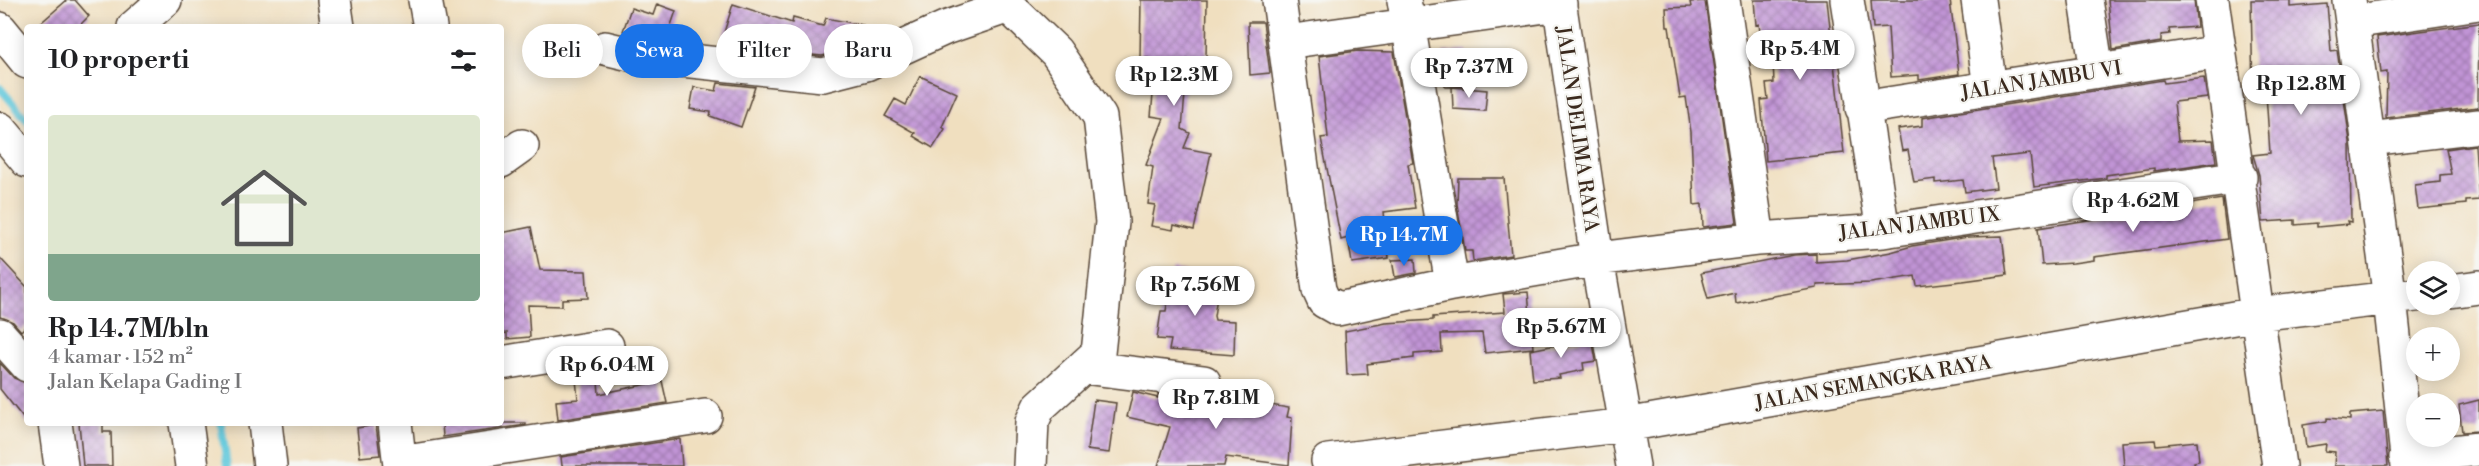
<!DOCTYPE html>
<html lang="id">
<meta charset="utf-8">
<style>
body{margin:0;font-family:"Libre Bodoni",serif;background:#f6f6f6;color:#202124;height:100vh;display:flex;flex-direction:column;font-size:22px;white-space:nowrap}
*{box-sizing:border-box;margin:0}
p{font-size:20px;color:#757577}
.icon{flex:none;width:33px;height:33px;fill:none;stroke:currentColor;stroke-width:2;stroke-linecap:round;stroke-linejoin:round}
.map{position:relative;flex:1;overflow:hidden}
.details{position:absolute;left:24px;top:24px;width:480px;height:402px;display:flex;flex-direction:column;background:#fff;border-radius:6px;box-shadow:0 3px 15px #0003}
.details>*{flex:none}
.guide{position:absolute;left:522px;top:24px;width:570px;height:54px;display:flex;gap:12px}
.tools{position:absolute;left:2406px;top:261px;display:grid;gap:12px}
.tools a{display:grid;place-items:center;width:54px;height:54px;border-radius:50%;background:#fff;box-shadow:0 3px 15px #0003;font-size:30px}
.price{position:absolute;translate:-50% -51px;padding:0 14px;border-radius:21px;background:#fff;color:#222;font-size:20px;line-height:39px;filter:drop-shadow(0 2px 3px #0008)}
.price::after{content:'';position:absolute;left:50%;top:36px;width:18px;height:14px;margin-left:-9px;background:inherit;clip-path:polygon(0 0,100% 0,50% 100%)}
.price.selected{background:#1a73e8;color:#fff}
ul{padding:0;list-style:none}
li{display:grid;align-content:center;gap:12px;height:318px;padding:0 24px}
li+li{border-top:2px solid #e0e0e0}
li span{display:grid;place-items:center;height:186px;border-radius:6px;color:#555}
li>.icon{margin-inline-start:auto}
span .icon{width:108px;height:108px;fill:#fffc;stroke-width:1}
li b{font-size:26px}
h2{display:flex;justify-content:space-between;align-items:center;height:72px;padding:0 24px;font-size:26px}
.pill{padding:0 21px;border-radius:27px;background:#fff;box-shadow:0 3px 15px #0003;font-size:21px;line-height:54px}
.pill.selected{background:#1a73e8;color:#fff}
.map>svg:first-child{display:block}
</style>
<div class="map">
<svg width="2479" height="466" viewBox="0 0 2479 466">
<defs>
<pattern id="building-cross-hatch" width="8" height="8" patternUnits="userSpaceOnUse" patternTransform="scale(1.5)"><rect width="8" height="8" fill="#c194d6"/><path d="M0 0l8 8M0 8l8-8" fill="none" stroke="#9e79ad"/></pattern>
</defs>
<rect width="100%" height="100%" fill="#f6f6f2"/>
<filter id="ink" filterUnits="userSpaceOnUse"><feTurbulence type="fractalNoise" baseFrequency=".0167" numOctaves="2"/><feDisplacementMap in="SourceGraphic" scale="12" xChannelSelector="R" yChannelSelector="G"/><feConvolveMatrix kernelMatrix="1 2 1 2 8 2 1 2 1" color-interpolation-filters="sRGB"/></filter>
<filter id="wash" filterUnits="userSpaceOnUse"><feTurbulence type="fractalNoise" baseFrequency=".008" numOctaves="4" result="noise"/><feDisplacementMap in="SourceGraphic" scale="24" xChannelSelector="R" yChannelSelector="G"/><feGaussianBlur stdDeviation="1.35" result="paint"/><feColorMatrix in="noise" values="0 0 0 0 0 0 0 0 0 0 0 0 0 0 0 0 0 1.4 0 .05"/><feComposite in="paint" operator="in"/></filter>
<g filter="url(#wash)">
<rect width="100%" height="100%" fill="#f0dfbf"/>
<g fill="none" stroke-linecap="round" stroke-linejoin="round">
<path stroke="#5fc8db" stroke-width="8" d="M 0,88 L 27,120
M 221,423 L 227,466"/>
</g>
<g id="blocks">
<path fill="url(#building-cross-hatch)" d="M 67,0 L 75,0 L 89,16 L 78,27 L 36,27 Z
M 1141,0 L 1207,0 L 1206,59 L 1188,59 L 1182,129 L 1190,133 L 1184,148 L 1211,153 L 1194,230 L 1174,225 L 1173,230 L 1151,226 L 1155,205 L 1148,204 L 1153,167 L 1146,165 L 1164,118 L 1151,116 L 1154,84 L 1147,84 L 1148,58 L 1140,58 Z
M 1754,0 L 1827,0 L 1844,153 L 1766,161 L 1761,100 L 1768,99 L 1766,84 L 1774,83 L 1772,38 L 1761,40 L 1759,24 L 1756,25 Z
M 1871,0 L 1950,0 L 1959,74 L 1919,80 L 1919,75 L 1891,77 L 1888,27 L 1873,28 Z
M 2108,0 L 2194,0 L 2197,27 L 2169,29 L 2170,34 L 2161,35 L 2161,42 L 2113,50 Z
M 2251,0 L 2290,0 L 2290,7 L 2327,4 L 2331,51 L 2337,50 L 2350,142 L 2351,222 L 2347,221 L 2348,224 L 2317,227 L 2317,223 L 2295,225 L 2295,220 L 2263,222 L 2259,175 L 2253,155 L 2270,153 L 2266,94 L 2253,95 Z
M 1705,1 L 1737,223 L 1703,227 L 1702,204 L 1694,205 L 1691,132 L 1686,97 L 1680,98 L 1669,27 L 1667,27 L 1666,8 L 1691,7 L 1690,2 Z
M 657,4 L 676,11 L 666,40 L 643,37 L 623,31 L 631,8 L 653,15 Z
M 733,4 L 792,23 L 793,18 L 823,26 L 826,18 L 863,25 L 857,47 L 822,56 L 720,45 Z
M 1248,22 L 1263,22 L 1270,73 L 1250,75 Z
M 2479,23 L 2478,107 L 2386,118 L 2387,72 L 2381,73 L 2377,37 Z
M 1358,51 L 1394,52 L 1413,163 L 1408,164 L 1415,208 L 1384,212 L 1389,258 L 1352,263 L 1348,238 L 1341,240 L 1321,138 L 1328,137 L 1319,56 Z
M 1467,51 L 1468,86 L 1445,87 L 1443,52 Z
M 920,76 L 957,93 L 942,127 L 945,129 L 933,148 L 913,136 L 915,133 L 885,116 L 895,99 L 906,105 Z
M 2204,78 L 2207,98 L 2174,102 L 2178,141 L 2213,140 L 2216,162 L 2154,171 L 2154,168 L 2106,175 L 2106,178 L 2034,187 L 2030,154 L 1992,158 L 1996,188 L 1965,192 L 1963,180 L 1935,183 L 1935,179 L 1914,182 L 1908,150 L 1902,151 L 1898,129 L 1922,126 L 1922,118 L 2163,80 L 2164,83 Z
M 718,83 L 755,87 L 741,127 L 710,116 L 711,112 L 690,109 L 694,87 L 716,91 Z
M 1452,87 L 1487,90 L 1485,111 L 1453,109 Z
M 2475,145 L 2479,200 L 2466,201 L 2466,204 L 2418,209 L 2415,185 L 2440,182 L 2440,175 L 2451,174 L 2446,149 Z
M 1458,178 L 1504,178 L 1511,255 L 1473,261 L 1472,251 L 1465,251 L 1457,204 Z
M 2222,199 L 2227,239 L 2094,257 L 2094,260 L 2073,263 L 2042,265 L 2038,228 Z
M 531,227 L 540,270 L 586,271 L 588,298 L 562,299 L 562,306 L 528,305 L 530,337 L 507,339 L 507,333 L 501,334 L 501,233 Z
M 2002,236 L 2007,275 L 1963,281 L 1917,286 L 1915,276 L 1871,283 L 1817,285 L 1817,288 L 1736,303 L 1735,293 L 1708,299 L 1701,273 L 1794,255 L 1816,254 L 1816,262 L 1847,260 L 1891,252 L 1912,246 L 1968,237 Z
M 0,258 L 27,287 L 27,325 L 21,331 L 13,322 L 0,317 Z
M 1415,259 L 1416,273 L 1395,277 L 1392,260 Z
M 1173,270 L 1220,278 L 1214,316 L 1215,320 L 1235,321 L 1234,355 L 1169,350 L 1171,340 L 1157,339 L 1161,311 L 1166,311 Z
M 1528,292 L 1533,348 L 1485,353 L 1482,333 L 1441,334 L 1442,352 L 1414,354 L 1414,358 L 1367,364 L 1368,374 L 1347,375 L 1345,331 L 1386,323 L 1433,320 L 1433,317 L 1505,312 L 1503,294 Z
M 1592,338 L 1596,361 L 1583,363 L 1584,370 L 1559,375 L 1560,378 L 1533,380 L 1530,350 Z
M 0,363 L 14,378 L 27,383 L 27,423 L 0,389 Z
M 597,367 L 599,394 L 662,381 L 667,403 L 558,420 L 556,401 L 578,399 L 575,370 Z
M 1133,392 L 1158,398 L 1158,395 L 1202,401 L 1215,396 L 1289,408 L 1287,417 L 1292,418 L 1289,465 L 1226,457 L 1224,466 L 1158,466 L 1170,427 L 1127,417 Z
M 1094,400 L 1116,403 L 1109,453 L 1087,450 Z
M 2479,400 L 2479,431 L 2462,432 L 2459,405 Z
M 2383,411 L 2388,466 L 2334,466 L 2335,452 L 2325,451 L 2326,444 L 2306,447 L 2303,425 L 2327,421 L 2327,418 L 2350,420 L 2350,414 Z
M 79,423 L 103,423 L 103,432 L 111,432 L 112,466 L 83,466 Z
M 442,423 L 526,423 L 526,425 L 443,437 Z
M 376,425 L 380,455 L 360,457 L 357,428 Z
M 680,439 L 682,466 L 562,466 L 561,457 Z
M 2155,440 L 2156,445 L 2197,441 L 2199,461 L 2194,462 L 2195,466 L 2124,466 L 2122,442 Z"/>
</g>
</g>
<g filter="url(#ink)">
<use href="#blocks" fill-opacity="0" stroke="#564536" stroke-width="1.5"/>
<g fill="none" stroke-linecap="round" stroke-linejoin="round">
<defs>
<path id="minor" d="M 334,0 L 338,27
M 425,0 L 430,27
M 1002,0 L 1056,52 L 1100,117 L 1112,222 L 1098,353 L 1039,407 L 1032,422 L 1030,466
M 1279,0 L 1319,290 L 1324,301 L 1338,309 L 1452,284 L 1597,259 L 1758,239 L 1883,231 L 2240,177
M 1404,0 L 1452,284
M 1559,0 L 1597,259 L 1633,466
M 1723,0 L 1758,239
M 1847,0 L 1883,231
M 1978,0 L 1990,88
M 2086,0 L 2097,71
M 2212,0 L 2279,466
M 2349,0 L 2390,299 L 2408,466
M 2352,22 L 2479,3
M 134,27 L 165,0
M 0,29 L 27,62
M 1286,42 L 1560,4
M 605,48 L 634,55 L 823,75 L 866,64 L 945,28 L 1009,6
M 1862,108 L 2220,52
M 0,129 L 27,161
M 2369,139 L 2479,126
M 501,161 L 522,146
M 2450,291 L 2479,287
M 0,335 L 27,365
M 501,363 L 607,346
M 1083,367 L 1204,382
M 55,423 L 61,466
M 186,423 L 192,466
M 265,423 L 270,466
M 395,423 L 400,466
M 2406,457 L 2479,449
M 1328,461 L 1626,425 L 2257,314 L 2416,295
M 400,463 L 705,416"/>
</defs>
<use href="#minor" stroke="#564536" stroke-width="36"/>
<use href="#minor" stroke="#fff" stroke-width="33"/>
</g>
</g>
<g text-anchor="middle" stroke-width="4.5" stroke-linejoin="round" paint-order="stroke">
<g font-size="20" fill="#3b2a1e" stroke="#f6f6f2">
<text transform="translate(2041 80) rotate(-9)" y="7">JALAN JAMBU VI</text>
<text transform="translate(1578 129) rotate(82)" y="7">JALAN DELIMA RAYA</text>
<text transform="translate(1919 223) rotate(-7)" y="7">JALAN JAMBU IX</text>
<text transform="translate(1873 382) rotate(-10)" y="7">JALAN SEMANGKA RAYA</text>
</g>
</g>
</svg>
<div class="tools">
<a><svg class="icon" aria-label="layers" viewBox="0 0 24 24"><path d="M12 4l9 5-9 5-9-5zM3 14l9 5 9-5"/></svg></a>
<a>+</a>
<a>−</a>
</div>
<b class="price" style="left:1800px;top:81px">Rp 5.4M</b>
<b class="price" style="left:1469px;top:99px">Rp 7.37M</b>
<b class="price" style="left:1174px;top:107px">Rp 12.3M</b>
<b class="price" style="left:2301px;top:116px">Rp 12.8M</b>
<b class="price" style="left:2133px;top:233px">Rp 4.62M</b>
<b class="price selected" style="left:1404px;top:267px">Rp 14.7M</b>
<b class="price" style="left:1195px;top:317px">Rp 7.56M</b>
<b class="price" style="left:1561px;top:359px">Rp 5.67M</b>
<b class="price" style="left:607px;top:397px">Rp 6.04M</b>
<b class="price" style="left:1216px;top:430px">Rp 7.81M</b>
<div class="guide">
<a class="pill">Beli</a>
<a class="pill selected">Sewa</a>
<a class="pill">Filter</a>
<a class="pill">Baru</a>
</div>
<section class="details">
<h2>10 properti<svg class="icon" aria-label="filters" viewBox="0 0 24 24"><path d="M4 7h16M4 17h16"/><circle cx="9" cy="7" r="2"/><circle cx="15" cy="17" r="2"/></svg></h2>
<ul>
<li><span style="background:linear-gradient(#dfe7d0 75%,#7fa58c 0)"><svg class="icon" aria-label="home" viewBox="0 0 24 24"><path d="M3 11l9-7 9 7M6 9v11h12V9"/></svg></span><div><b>Rp 14.7M/bln</b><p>4 kamar · 152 m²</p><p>Jalan Kelapa Gading I</p></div></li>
</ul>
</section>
</div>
